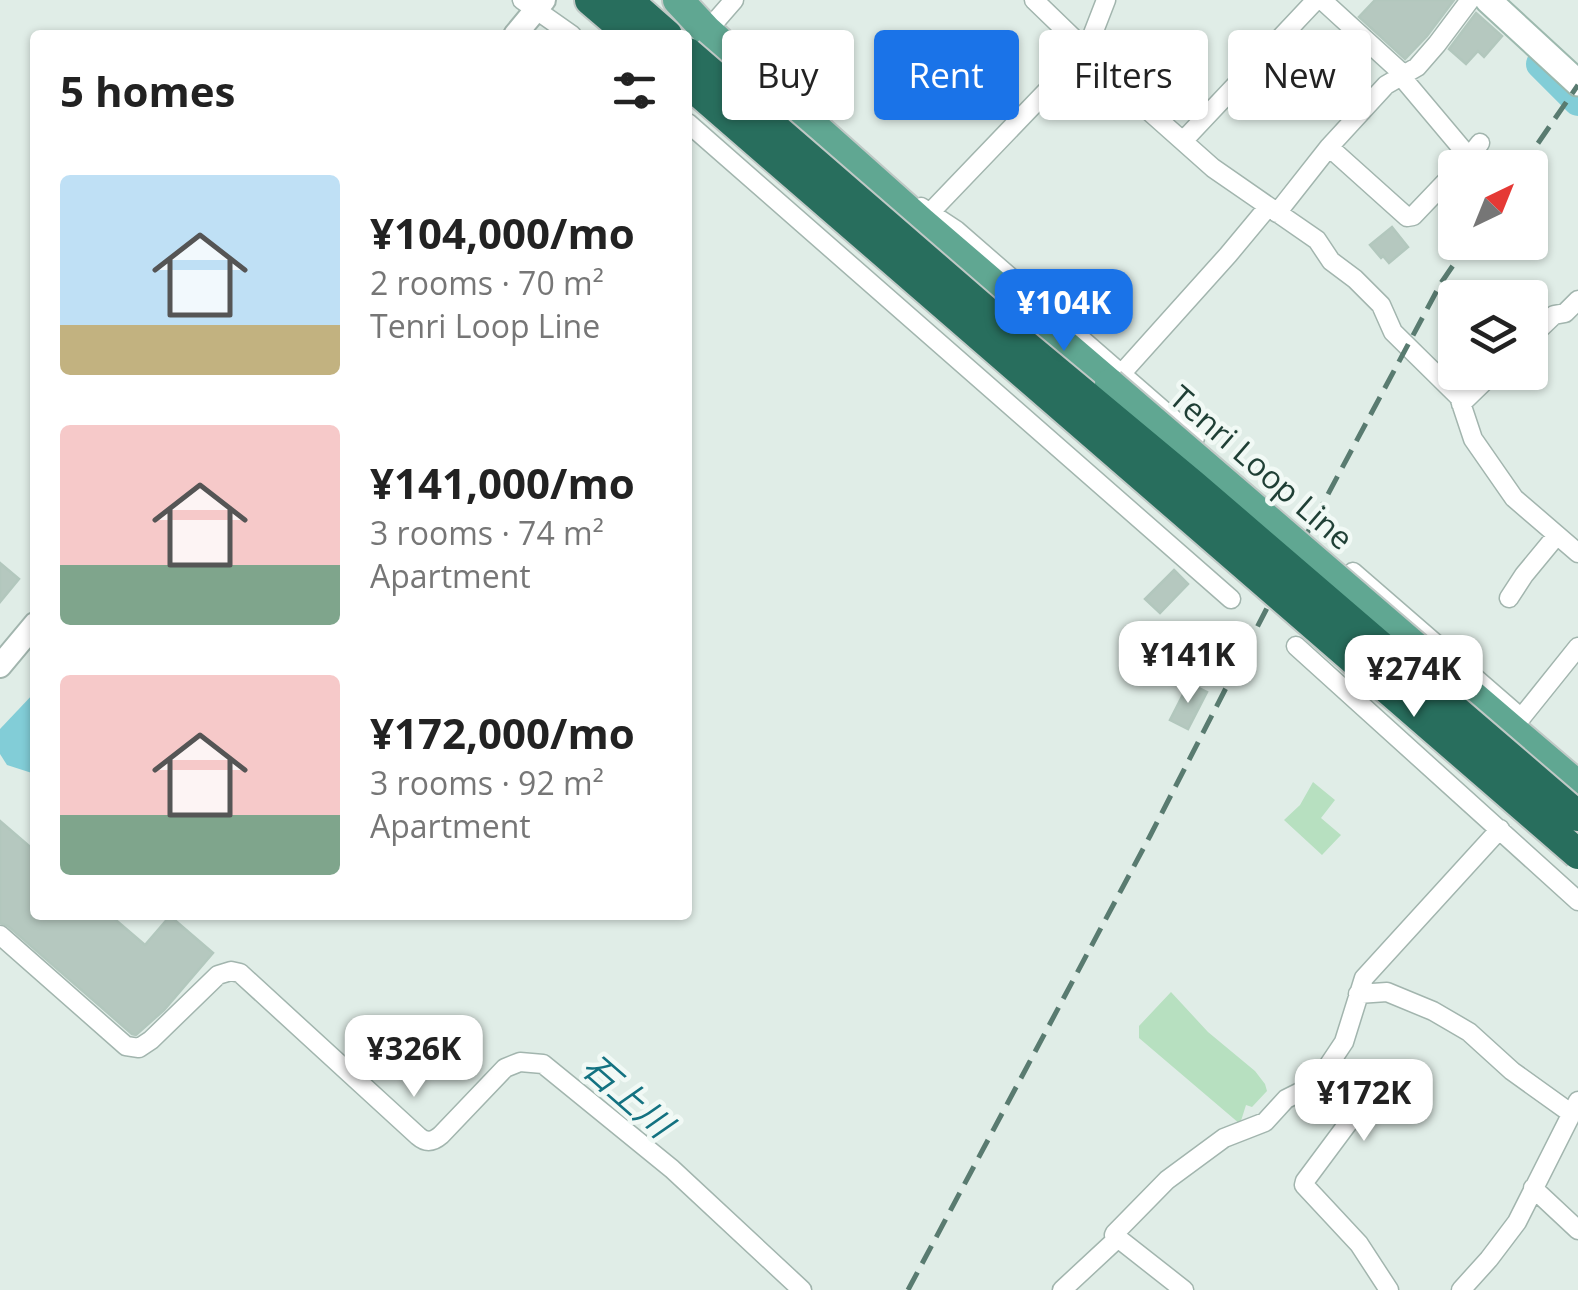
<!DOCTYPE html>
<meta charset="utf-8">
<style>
body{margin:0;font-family:"Open Sans","Noto Sans JP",sans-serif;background:#f2f2f2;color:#222;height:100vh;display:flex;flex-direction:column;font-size:38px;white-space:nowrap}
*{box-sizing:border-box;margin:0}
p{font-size:32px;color:#767676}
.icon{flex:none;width:55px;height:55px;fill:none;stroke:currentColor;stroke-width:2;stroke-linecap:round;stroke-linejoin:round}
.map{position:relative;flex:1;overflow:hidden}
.drawer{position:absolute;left:30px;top:30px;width:662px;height:890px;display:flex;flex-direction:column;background:#fff;border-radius:10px;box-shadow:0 2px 8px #0004}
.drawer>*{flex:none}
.hud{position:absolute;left:722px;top:30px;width:705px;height:90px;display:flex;gap:20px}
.needle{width:65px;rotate:43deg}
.fabs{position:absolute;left:1438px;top:150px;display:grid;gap:20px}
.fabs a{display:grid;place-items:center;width:110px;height:110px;border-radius:10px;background:#fff;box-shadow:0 2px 8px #0004;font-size:50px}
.price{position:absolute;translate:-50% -85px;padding:0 22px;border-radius:20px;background:#fff;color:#222;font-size:32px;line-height:65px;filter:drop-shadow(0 2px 5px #0008)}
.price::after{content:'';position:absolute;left:50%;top:60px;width:30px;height:22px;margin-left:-15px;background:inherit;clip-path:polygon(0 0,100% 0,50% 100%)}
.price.current{background:#1a73e8;color:#fff}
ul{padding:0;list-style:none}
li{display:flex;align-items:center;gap:30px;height:250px;padding:0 30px}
li span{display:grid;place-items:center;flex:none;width:280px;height:200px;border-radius:10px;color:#555}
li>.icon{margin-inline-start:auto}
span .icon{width:120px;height:120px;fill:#fffc;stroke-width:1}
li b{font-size:42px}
h2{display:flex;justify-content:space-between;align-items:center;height:120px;padding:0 30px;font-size:42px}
.chip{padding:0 35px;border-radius:10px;background:#fff;box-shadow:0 2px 8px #0004;font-size:35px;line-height:90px}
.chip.current{background:#1a73e8;color:#fff}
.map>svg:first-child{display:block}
</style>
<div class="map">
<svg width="1578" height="1290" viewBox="0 0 1578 1290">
<rect width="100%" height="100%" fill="#e0ede7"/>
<path fill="#b7e0c0" d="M 1313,782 L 1335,800 L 1321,818 L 1341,835 L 1322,855 L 1284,820 L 1300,805 Z
M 1171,992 L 1208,1032 L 1255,1071 L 1265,1084 L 1267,1091 L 1252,1107 L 1246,1105 L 1240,1124 L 1139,1038 L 1139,1026 Z"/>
<path fill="#82cdd7" d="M 35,692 L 35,774 L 7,765 L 0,754 L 0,729 Z"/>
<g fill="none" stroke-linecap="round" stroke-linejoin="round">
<path stroke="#82cdd7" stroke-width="30" d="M 1541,64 L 1578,101"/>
</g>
<path fill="#b5c8bf" stroke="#b2c7bd" stroke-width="2.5" d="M 1375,0 L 1454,0 L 1427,36 L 1405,59 L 1359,17 Z
M 1476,13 L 1502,36 L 1484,57 L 1478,51 L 1466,64 L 1449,49 Z
M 1392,227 L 1408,247 L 1389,263 L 1383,256 L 1381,258 L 1370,245 Z
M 0,563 L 19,579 L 0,602 Z
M 1174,570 L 1188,584 L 1160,613 L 1145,599 Z
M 1189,683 L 1207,692 L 1188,729 L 1170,720 Z
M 0,821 L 35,851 L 35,915 L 110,915 L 145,945 L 170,916 L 213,953 L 164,1010 L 136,1035 L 132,1034 L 8,926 L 0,923 Z"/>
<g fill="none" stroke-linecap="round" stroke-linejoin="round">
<defs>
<path id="minor" d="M 522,0 L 572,35
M 1034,0 L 1150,112 L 1213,168 L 1317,240 L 1331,261 L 1355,279 L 1381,305 L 1393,332 L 1459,397 L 1473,439 L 1514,498 L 1578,553
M 1322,0 L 1403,74
M 707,31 L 734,0
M 1400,75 L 1469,157 L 1480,143
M 688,123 L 1231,599
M 1183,141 L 1316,0
M 1329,147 L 1407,217 L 1413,216 L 1455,172
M 921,207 L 956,230 L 1195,438
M 1277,213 L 1329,147 L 1386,85 L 1417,67 L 1437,44 L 1470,0
M 923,220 L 1087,49 L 1106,0
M 1530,338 L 1554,315 L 1565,313 L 1578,300
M 1122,373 L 1228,255 L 1268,207
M 1461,404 L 1494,372
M 1353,572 L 1519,716
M 1509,598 L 1524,575 L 1557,535
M 1296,646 L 1578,901
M 1521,718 L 1578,647
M 0,935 L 126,1046 L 139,1048 L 151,1040 L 218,975 L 231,971 L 240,973 L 418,1136 C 426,1143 433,1142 441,1135 L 505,1068 L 520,1062 L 543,1064 L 672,1169 L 802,1290
M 1358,994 L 1387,992 L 1433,1011 L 1469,1032 L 1512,1071 L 1572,1114
M 1533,1188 L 1578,1230
M 1062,1290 L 1118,1238
M 1184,1290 L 1114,1235 L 1115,1233 L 1167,1180 L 1224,1138 L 1265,1122 L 1286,1099 L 1310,1087 L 1328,1066
M 1389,1290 L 1359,1244 L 1304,1185 L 1305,1181 L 1369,1095 L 1328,1066 L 1344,1042 L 1364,978 L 1500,829
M 1461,1290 L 1489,1259 L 1517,1222 L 1578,1101"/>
<path id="tertiary" d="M 515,35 L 544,0
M 0,666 L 35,624"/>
<path id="secondary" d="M 1488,0 L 1578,83"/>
<path id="primary" d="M 678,0 L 707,31 L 921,222 L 1110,384
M 1448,675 L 1578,786"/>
<path id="motorway" d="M 590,0 L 631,35
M 627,0 L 667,35"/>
</defs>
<use href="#minor" stroke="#a2b5ae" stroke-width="21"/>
<use href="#tertiary" stroke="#a2b5ae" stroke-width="26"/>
<use href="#secondary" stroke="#9db9ae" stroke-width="29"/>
<use href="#primary" stroke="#c0c9c6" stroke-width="34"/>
<use href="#motorway" stroke="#c0c9c6" stroke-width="34"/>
<use href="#minor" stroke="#fff" stroke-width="18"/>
<use href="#tertiary" stroke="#fff" stroke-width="22"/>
<use href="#secondary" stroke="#fff" stroke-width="25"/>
<use href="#primary" stroke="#60a792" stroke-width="30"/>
<use href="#motorway" stroke="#286e5d" stroke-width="30"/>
<path stroke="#597b70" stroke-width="5" stroke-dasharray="20 10" stroke-linecap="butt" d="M 1521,168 L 1578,85
M 908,1290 L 1150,836 L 1266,610 L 1441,283 L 1469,242"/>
<defs>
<path id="primary-bridge" d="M 1110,384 L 1448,675"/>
<path id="motorway-bridge" d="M 688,53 L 1025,345 L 1193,485 L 1578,816
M 688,83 L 1578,854"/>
</defs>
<use href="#primary-bridge" stroke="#c0c9c6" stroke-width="34" stroke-linecap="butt"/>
<use href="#motorway-bridge" stroke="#c0c9c6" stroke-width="34" stroke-linecap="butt"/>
<use href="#primary-bridge" stroke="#60a792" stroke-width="30"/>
<use href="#motorway-bridge" stroke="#286e5d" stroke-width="30"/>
</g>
<g text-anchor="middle" stroke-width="9" stroke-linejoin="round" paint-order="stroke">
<g font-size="32" fill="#1f3f35" stroke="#f1f9f5">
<text transform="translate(1261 468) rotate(41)" y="11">Tenri Loop Line</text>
</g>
<g font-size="35" font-style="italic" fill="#137281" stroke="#f1f9f5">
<text transform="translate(627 1096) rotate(41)" y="12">石上川</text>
</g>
</g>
</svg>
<div class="fabs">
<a><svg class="needle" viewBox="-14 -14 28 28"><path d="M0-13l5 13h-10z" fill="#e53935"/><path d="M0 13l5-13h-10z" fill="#767676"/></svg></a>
<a><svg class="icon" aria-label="layers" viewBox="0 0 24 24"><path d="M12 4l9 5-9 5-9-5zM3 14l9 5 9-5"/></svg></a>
</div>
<b class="price current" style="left:1064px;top:354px">¥104K</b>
<b class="price" style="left:1188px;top:706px">¥141K</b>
<b class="price" style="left:1414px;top:720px">¥274K</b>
<b class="price" style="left:414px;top:1100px">¥326K</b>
<b class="price" style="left:1364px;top:1144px">¥172K</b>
<div class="hud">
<a class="chip">Buy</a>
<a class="chip current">Rent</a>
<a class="chip">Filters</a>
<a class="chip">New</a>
</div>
<section class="drawer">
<h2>5 homes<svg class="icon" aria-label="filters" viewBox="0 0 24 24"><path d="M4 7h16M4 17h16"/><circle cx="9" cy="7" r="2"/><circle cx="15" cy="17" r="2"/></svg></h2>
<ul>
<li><span style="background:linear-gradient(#bfe0f5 75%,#c2b280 0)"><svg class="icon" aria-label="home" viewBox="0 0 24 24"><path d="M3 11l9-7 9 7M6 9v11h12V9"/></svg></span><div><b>¥104,000/mo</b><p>2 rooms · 70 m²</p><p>Tenri Loop Line</p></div></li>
<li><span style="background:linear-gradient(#f6c9c9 70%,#7fa58c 0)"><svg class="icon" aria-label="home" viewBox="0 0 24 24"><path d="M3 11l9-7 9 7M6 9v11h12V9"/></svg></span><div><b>¥141,000/mo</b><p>3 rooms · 74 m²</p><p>Apartment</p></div></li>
<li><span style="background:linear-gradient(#f6c9c9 70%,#7fa58c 0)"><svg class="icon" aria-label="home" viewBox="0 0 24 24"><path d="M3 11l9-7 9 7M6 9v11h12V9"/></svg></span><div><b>¥172,000/mo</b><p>3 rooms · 92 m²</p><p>Apartment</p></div></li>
</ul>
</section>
</div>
